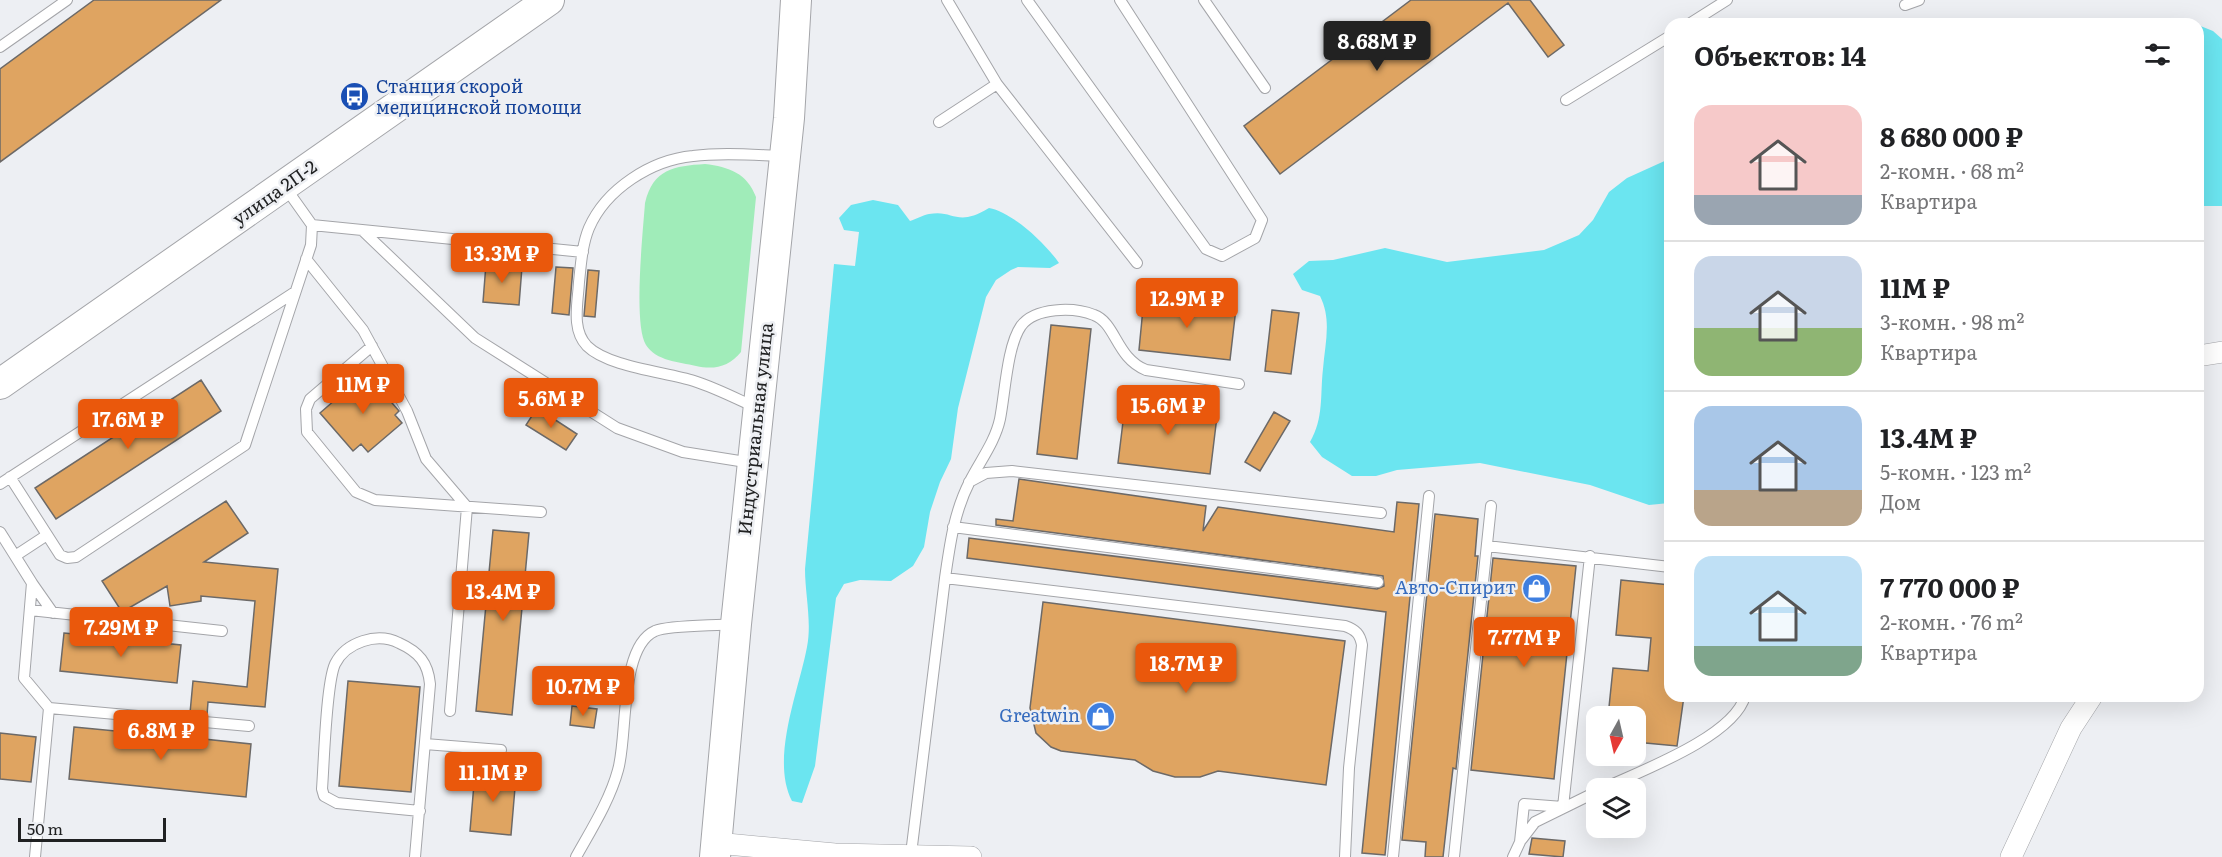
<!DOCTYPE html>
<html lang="ru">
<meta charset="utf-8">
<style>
body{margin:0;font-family:Literata,serif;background:#f6f6f6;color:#202124;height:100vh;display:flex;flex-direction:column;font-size:22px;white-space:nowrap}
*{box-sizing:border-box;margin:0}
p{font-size:20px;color:#757577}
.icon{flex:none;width:33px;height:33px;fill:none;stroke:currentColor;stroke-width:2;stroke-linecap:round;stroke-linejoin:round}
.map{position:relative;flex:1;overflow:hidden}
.drawer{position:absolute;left:1664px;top:18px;width:540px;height:684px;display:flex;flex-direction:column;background:#fff;border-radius:18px;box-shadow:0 6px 24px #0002}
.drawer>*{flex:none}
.needle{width:39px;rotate:188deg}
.fabs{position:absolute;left:1586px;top:706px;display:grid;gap:12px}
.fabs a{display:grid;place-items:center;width:60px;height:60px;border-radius:12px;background:#fff;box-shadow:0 6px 24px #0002;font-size:30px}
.scale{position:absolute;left:18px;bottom:15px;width:148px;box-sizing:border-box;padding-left:6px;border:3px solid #202122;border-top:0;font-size:16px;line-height:21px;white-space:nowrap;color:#202122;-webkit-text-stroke:4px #edeff3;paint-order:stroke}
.price{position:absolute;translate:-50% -51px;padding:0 14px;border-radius:6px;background:#ea580c;color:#fff;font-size:20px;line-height:39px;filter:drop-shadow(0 2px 3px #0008)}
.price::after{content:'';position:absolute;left:50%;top:36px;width:18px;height:14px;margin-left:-9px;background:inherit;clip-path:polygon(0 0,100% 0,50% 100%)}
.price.active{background:#222;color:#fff}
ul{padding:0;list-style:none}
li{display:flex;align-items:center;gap:18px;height:150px;padding:0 30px}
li+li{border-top:2px solid #e0e0e0}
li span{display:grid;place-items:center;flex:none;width:168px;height:120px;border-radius:18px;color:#555}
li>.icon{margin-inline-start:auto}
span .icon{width:72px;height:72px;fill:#fffc;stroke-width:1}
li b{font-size:26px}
h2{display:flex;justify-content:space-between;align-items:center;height:72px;padding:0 30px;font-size:26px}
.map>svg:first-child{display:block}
</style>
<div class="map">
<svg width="2222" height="857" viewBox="0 0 2222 857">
<rect width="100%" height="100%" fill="#edeff3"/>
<path fill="#a0ecb9" d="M 705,164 C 729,167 747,173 756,197 L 741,352 C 729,367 714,370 696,366 C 679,362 656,361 646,345 C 633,325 643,231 645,203 C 653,169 674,166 705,164 Z"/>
<path fill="#6be5f0" d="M 2198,25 L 2213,31 L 2222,39 L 2222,206 L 2198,206 Z
M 1669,159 L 1669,503 L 1649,505 L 1590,485 L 1480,463 L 1397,470 L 1376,476 L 1352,476 L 1322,457 L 1310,442 C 1324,418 1320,395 1323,369 C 1325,343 1332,320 1320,296 L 1302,290 L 1293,274 L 1309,261 L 1333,260 L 1385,248 L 1447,262 L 1544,250 L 1579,235 L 1593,220 L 1609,192 L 1627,178 Z
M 873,200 L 898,205 L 910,221 C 916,219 923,215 929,214 C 954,209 956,228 989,208 C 1012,212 1045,243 1059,263 L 1050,268 L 1018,267 L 1011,270 L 996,280 L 986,297 L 958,408 L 951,459 L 940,482 L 930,512 L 924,547 L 913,566 L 891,581 L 860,580 L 844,584 L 836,598 L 815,766 L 802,803 L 792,801 C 770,759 799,690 807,647 C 812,622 805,594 805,569 L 834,264 L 855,266 L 859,232 L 844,230 L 839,218 L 851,205 Z"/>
<path fill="#dfa461" stroke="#6c6967" stroke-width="1.5" d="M 94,0 L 221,0 L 0,162 L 0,69 Z
M 1411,0 L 1530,0 L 1564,45 L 1548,57 L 1508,3 L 1280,174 L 1244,126 Z
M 486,264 L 522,267 L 519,305 L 483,302 Z
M 556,267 L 573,268 L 569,315 L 552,313 Z
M 588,270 L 599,271 L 595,317 L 584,316 Z
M 1144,298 L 1236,308 L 1230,360 L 1139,350 Z
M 1272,310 L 1299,313 L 1291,374 L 1265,371 Z
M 1051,325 L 1091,329 L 1077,459 L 1037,454 Z
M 366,373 L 399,411 L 395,415 L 402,423 L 368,452 L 361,444 L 353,451 L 320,413 Z
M 201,380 L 221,411 L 56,519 L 35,488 Z
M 1126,397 L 1218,408 L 1210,474 L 1118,463 Z
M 537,408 L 577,434 L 566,450 L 526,425 Z
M 1274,412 L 1290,421 L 1260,471 L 1245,462 Z
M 1019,479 L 1206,506 L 1203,531 L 1218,507 L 1394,532 L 1397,502 L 1419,504 L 1385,855 L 1362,853 L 1386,612 L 967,558 L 969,538 L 1377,589 L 1384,586 L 1383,576 L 996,525 L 996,519 L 1013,521 Z
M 226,501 L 248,533 L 204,562 L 278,569 L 265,707 L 208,702 L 207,715 L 190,713 L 193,681 L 247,687 L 255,601 L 201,596 L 201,601 L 170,606 L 167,586 L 122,612 L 102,581 Z
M 1435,514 L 1478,519 L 1475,556 L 1478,556 L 1456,769 L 1453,768 L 1443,857 L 1425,857 L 1426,842 L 1402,840 Z
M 493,530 L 529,533 L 512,715 L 476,711 Z
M 1493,558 L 1576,566 L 1554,779 L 1471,770 Z
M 1621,580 L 1670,585 L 1670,696 L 1684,696 L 1677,746 L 1635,742 L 1635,717 L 1608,717 L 1613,668 L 1648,671 L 1651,638 L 1616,635 Z
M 1043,602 L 1345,641 L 1326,785 L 1218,771 L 1200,777 L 1175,777 L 1153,771 L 1135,760 L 1061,751 L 1051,747 L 1036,733 L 1030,708 Z
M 64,633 L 181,645 L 177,683 L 60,671 Z
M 348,681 L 420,687 L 411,792 L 339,786 Z
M 572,706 L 597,709 L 594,728 L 570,725 Z
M 74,727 L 188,738 L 189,728 L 205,730 L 204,739 L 251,744 L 246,797 L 69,779 Z
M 0,733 L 36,737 L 31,782 L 0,779 Z
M 475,772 L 516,776 L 511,835 L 470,831 Z
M 1532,838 L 1565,841 L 1563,857 L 1529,854 Z"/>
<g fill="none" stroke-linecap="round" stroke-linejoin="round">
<defs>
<path id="service" d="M 947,0 L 997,84 L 1137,263
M 1027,0 L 1206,249 L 1222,256 L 1255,238 L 1262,220 L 1120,0
M 1204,0 L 1265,88
M 1905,5 L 1919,0
M 1689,24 L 1727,0
M 0,47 L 67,0
M 1566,100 L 1670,36
M 939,122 L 997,84
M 285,187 L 312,225 L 583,252
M 364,232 L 475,338 L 617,428 L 683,452 L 752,463
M 306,259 L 363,330 L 407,411 L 426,459 L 467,507 L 450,711
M 372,346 L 310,399 L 306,409 L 307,432 L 356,492 L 375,500 L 541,512
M 757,408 C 737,399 716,388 694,381 C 666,372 608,367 587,346 C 571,329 578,303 579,282 C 581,264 582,245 589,228 C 606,189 651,160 693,156 C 723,152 754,155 784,156
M 10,477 L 60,555 L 67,558 L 76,557 L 245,445 L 311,245 L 312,225
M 969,482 L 986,473 L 1012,471 L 1381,513
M 0,484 L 295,292
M 953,527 L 1378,582
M 0,532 L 32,583 L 24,678 L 49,708 L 35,857
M 1487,546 L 1670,567
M 15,556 L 47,535
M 945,578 C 950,544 954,512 970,481 C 980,461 995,442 1000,419 C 1005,394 1007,346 1021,326 C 1035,307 1074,307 1094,315 C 1116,323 1116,358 1146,370 L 1239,384
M 32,583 L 53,613
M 30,610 L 222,631
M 49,708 L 249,726
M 425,744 L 501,750
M 1602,789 C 1638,772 1734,737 1745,696
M 1522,839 L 1535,822 L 1596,792
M 911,854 L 945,578 L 1345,626 C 1356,630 1360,634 1362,645 L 1349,768 L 1345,857
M 415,857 L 430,684 C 428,663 419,652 399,643 C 377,632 346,642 335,664 C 326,684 324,763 322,789 L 324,796 L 337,803 L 420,811
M 576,857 C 591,830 610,800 618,770 C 628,736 619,647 655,631 C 670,625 715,626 733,624
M 1393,857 L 1429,496
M 1454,857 L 1491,506
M 1513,857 L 1520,842 L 1524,804 L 1563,807 L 1590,556"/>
<path id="minor" d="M 2198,356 L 2222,352
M 716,843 L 835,854 L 971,857
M 2011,857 L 2071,728 L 2092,696"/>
<path id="secondary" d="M 0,384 L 549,0
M 715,857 L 736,624 L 789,118 L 796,0"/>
</defs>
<use href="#service" stroke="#a4a5a9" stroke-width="12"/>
<use href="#minor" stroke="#a4a5a9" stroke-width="22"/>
<use href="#secondary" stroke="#a4a5a9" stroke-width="32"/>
<use href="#service" stroke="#fff" stroke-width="10"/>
<use href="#minor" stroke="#fff" stroke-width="21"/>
<use href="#secondary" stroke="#fff" stroke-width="30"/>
</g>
<defs>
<symbol id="bus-disc" viewBox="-11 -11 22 22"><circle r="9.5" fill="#1a4fb4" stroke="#edeff3"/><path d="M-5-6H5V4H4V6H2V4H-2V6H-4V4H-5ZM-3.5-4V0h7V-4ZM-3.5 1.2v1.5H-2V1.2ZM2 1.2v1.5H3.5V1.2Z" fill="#fff"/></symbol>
<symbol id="shop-disc" viewBox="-11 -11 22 22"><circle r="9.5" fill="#3f7fe0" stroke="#edeff3"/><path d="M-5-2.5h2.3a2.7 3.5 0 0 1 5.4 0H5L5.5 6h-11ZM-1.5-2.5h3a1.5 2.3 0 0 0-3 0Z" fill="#fff"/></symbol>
</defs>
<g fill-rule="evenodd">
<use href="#bus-disc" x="338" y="80" width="33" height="33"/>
<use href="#shop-disc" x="1520" y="572" width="33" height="33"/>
<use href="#shop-disc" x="1084" y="700" width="33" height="33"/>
</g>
<g text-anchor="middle" stroke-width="5" stroke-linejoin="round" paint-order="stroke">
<g font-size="18" fill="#164399" stroke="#edeff3" text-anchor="start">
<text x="376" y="93">Станция скорой<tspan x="376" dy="21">медицинской помощи</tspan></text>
</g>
<g font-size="18" fill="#202122" stroke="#edeff3">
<text transform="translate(275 193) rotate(-35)" y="6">улица 2П-2</text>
<text transform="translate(756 429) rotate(-84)" y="6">Индустриальная улица</text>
</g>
<g font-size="18" fill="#366cbe" stroke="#edeff3" text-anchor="end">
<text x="1516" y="594">Авто-Спирит</text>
<text x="1080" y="722">Greatwin</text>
</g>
</g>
</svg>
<div class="fabs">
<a><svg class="needle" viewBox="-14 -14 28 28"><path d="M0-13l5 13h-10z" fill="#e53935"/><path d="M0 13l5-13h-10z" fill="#757577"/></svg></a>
<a><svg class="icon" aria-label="layers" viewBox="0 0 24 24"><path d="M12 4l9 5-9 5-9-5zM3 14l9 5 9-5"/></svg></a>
</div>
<div class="scale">50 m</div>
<b class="price active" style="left:1377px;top:72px">8.68M ₽</b>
<b class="price" style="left:502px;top:284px">13.3M ₽</b>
<b class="price" style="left:1187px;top:329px">12.9M ₽</b>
<b class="price" style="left:363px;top:415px">11M ₽</b>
<b class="price" style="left:551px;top:429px">5.6M ₽</b>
<b class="price" style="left:1168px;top:436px">15.6M ₽</b>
<b class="price" style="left:128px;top:450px">17.6M ₽</b>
<b class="price" style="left:503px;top:622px">13.4M ₽</b>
<b class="price" style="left:121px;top:658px">7.29M ₽</b>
<b class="price" style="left:1524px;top:668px">7.77M ₽</b>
<b class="price" style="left:1186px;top:694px">18.7M ₽</b>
<b class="price" style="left:583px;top:717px">10.7M ₽</b>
<b class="price" style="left:161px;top:761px">6.8M ₽</b>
<b class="price" style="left:493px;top:803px">11.1M ₽</b>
<section class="drawer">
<h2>Объектов: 14<svg class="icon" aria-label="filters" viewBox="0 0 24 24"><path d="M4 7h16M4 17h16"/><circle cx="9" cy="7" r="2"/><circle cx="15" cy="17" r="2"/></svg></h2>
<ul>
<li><span style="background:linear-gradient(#f6c9c9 75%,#9aa5b1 0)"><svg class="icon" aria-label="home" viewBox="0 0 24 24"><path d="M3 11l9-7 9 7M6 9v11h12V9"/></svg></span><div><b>8 680 000 ₽</b><p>2-комн. · 68 m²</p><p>Квартира</p></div></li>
<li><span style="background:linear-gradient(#c9d6e8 60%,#8fb573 0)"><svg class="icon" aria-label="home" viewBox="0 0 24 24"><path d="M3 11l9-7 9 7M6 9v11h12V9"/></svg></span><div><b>11M ₽</b><p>3-комн. · 98 m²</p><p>Квартира</p></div></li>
<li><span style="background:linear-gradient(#a9c7e8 70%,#b9a48a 0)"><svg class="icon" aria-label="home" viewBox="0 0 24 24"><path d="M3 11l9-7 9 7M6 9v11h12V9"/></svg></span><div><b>13.4M ₽</b><p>5-комн. · 123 m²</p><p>Дом</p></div></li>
<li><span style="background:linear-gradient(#bfe0f5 75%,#7fa58c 0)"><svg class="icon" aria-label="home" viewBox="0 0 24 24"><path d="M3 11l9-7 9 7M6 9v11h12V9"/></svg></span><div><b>7 770 000 ₽</b><p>2-комн. · 76 m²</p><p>Квартира</p></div></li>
</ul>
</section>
</div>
